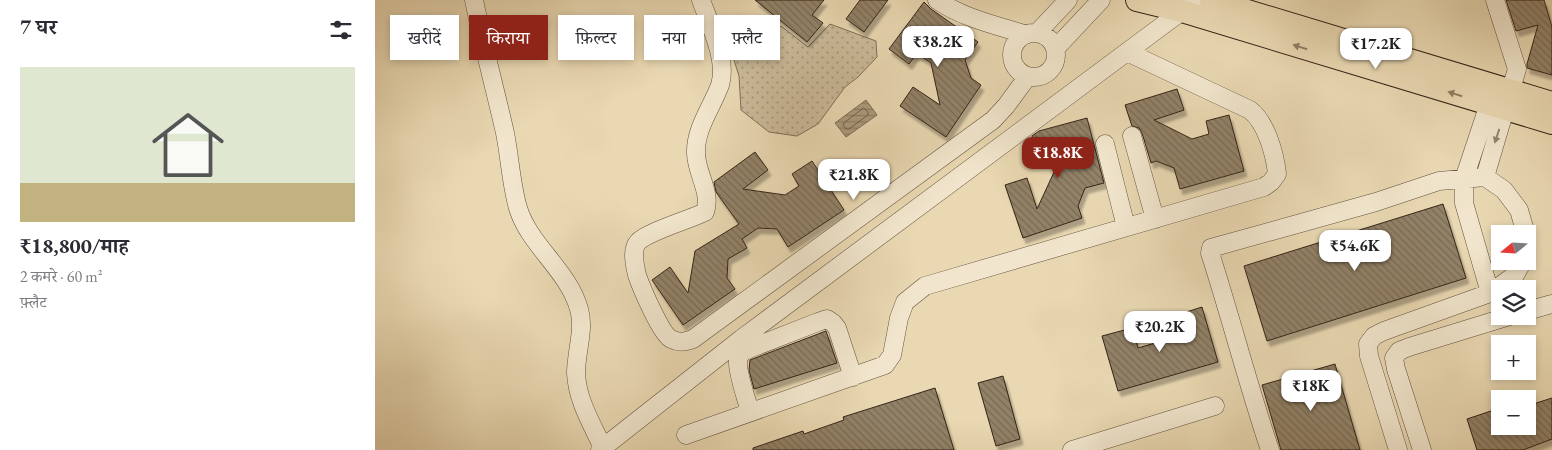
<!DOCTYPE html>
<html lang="hi">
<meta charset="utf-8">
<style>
body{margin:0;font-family:"EB Garamond","Noto Serif Devanagari",serif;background:#f2f2f3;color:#2b2b33;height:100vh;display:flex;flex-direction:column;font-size:19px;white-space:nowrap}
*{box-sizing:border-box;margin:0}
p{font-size:16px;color:#7c7c81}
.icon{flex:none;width:28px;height:28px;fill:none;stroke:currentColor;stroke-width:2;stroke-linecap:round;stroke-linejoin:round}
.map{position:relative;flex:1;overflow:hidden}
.details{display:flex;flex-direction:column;background:#fff;width:375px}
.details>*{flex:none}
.guide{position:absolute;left:15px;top:15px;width:475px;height:45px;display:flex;gap:10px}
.needle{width:32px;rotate:252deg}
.tools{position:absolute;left:1116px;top:225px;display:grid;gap:10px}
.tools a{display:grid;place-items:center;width:45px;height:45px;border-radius:0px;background:#fff;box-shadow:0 2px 8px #0003;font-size:25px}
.price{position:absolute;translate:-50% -42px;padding:0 11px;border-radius:10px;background:#fff;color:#222;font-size:16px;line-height:32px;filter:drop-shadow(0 1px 2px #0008)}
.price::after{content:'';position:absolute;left:50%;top:30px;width:15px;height:11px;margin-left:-8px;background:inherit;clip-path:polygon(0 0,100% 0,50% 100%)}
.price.active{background:#8f2418;color:#fff}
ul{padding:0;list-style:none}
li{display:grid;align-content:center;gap:10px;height:265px;padding:0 20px}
li span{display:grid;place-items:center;height:155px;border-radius:0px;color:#555}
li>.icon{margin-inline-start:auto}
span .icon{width:90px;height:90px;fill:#fffc;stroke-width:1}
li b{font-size:21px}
h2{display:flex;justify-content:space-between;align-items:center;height:60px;padding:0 20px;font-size:21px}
.pill{padding:0 18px;border-radius:0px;background:#fff;box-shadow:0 2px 8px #0003;font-size:18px;line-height:45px}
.pill.active{background:#8f2418;color:#fff}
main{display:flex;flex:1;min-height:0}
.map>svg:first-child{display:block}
</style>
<main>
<section class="details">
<h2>7 घर<svg class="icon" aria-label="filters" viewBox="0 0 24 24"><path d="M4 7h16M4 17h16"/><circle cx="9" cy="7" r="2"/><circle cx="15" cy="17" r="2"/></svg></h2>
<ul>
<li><span style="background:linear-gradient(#dfe7d0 75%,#c2b280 0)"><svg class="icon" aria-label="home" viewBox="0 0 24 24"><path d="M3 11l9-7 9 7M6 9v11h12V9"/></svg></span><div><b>₹18,800/माह</b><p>2 कमरे · 60 m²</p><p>फ़्लैट</p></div></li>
</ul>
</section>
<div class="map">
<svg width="1177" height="450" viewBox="0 0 1177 450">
<defs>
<pattern id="grass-dots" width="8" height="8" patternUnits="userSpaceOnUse" patternTransform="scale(1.25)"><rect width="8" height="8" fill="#cab998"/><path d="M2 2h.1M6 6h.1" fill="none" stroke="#a5967b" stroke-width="1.8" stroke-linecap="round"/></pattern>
<pattern id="water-rules" width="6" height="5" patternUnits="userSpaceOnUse" patternTransform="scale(1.25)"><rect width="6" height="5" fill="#ab9b7d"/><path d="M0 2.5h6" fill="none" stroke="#8c7e65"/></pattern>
<pattern id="building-back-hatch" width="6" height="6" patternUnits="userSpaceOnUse" patternTransform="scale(1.25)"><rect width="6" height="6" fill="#928268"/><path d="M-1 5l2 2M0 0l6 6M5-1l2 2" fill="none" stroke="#786a55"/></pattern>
<filter id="shadow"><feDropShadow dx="3" dy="5.5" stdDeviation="1" flood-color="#0004"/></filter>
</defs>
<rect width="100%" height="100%" fill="#e9d8b2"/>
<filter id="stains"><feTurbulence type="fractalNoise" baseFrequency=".004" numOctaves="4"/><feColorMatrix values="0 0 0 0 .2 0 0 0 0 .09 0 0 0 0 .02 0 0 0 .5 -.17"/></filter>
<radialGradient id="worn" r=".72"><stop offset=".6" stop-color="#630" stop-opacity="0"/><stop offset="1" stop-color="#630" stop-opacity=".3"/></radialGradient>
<path fill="url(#grass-dots)" stroke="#7f6e58" d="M 345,16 L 389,41 L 406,26 L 433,47 L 455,24 L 501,41 L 502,57 L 483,77 L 470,87 L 443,124 L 422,136 L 394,132 L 366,110 L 364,76 Z"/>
<path fill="url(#water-rules)" stroke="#7b6b54" d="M 491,100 L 502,115 L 471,137 L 460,123 Z"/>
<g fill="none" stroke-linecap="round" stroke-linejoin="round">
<path stroke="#70604a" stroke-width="1" d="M 489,108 L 493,112 L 493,115 L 474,129 L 471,129 L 468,125 L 469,123 Z"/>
</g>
<path fill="url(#building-back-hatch)" stroke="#342417" filter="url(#shadow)" d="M 380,0 L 449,0 L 437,15 L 448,23 L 432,42 Z
M 485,0 L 513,0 L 489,32 L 471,19 Z
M 1131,0 L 1169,0 L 1177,27 L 1177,75 L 1152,68 L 1152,64 L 1163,25 L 1141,31 Z
M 549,2 L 556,9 L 603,42 L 590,60 L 596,78 L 606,85 L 571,137 L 525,106 L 538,87 L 565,105 L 556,63 L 542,53 L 534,64 L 514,49 Z
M 802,89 L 809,110 L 779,120 L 817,139 L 834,134 L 831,121 L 854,115 L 869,171 L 805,189 L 799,168 L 781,161 L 776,163 L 767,133 L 764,128 L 757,126 L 750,105 Z
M 712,118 L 729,183 L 710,188 L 703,206 L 707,218 L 648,238 L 630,185 L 652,178 L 662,209 L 680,170 L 675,153 L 662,157 L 657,136 L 664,131 Z
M 380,152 L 393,170 L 368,189 L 410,195 L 424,186 L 417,174 L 437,161 L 469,210 L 413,247 L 402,229 L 383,228 L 367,239 L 372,248 L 353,259 L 352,278 L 360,289 L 308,325 L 277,280 L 295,267 L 313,293 L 320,251 L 364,224 L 341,192 L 339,182 Z
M 1068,204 L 1091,278 L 892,341 L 869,266 Z
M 827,307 L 843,362 L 743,391 L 727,336 L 757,328 L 763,348 L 811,334 L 805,314 Z
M 451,331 L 462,363 L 379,389 L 374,370 L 375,360 Z
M 960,364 L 985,450 L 906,450 L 887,385 Z
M 628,376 L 645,439 L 621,446 L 603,383 Z
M 560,388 L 579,450 L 378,450 L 378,448 L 428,431 L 429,434 L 469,420 L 468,417 Z
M 1177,398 L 1177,439 L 1148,450 L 1102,450 L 1092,419 L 1119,410 L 1124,426 L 1152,426 L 1152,406 Z"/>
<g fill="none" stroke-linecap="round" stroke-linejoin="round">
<defs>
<path id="minor" d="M 99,0 C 108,45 120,89 130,133 C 135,158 136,184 143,208 C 154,245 193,270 204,309 C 210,329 201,352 201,373 C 202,400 217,424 228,448
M 326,0 C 334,23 353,60 345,85 C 337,107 320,129 321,153 C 321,173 337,192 330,212 C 316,219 272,232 263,242 C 256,250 260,266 262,275 C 266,287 286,334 296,339 C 304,343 310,342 318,339 L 618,120 L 631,106 L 653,76
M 562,0 C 588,18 620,25 649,34
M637 55a22 22 0 1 1 44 0a22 22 0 1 1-44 0Z
M 662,33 L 693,0
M 680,49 L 726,0
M 757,136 L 780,219
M 730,144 L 751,227
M 1110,177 L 1142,69 L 1120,0
M 1115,293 L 1089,203 L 1089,179 L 1118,92
M 1152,311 L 1177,304
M 375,412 C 372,400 362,373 363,361 C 363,356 366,354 369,351 L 443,322 L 452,319 L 458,323 L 462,328 L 478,377
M 311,435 L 510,365 L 517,355 L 524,318 L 530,302 L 550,286 L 889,187 L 896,182 L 902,174 C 900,154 891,122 875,110 L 752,52
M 225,450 L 366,339 L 807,11 L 819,0
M 697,450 L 840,406
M 895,450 C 873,385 856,318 835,253 L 836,248 L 1001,202 L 1064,181 L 1110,177 L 1129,190 L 1144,210 L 1151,234
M 1023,450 L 994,356 L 993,344 L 999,336 L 1009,331 L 1115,293 L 1140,275 L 1148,261
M 1047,450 L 1021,369 L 1019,358 L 1024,351 L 1034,347 L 1135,316"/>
<path id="major" d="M 762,0 L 807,11 L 1177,123
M 836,0 L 1177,103"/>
</defs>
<use href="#minor" stroke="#61513e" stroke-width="19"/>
<use href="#major" stroke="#342417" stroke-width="24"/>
<use href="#minor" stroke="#f1e6cd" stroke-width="18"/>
<use href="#major" stroke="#e9d8b2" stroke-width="22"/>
</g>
<defs><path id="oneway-solid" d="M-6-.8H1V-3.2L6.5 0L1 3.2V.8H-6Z" transform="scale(1.25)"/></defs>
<g fill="#8e7e64">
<use href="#oneway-solid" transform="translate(925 47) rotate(-163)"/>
<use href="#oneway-solid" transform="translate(1080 94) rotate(-163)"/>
</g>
<use fill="#928572" href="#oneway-solid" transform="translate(1122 136) rotate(108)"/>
<rect width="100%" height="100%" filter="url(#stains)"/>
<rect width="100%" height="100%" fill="url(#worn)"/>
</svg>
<div class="tools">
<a><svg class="needle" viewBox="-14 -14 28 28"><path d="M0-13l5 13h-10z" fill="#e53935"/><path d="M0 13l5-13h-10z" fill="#7c7c81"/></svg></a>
<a><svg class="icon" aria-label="layers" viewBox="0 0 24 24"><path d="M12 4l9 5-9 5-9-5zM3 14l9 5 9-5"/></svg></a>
<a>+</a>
<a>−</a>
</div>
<b class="price" style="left:563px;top:68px">₹38.2K</b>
<b class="price" style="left:1001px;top:70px">₹17.2K</b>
<b class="price active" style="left:683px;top:179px">₹18.8K</b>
<b class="price" style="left:479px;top:201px">₹21.8K</b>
<b class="price" style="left:980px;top:272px">₹54.6K</b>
<b class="price" style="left:785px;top:353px">₹20.2K</b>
<b class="price" style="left:936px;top:412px">₹18K</b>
<div class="guide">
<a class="pill">खरीदें</a>
<a class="pill active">किराया</a>
<a class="pill">फ़िल्टर</a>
<a class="pill">नया</a>
<a class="pill">फ़्लैट</a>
</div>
</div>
</main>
